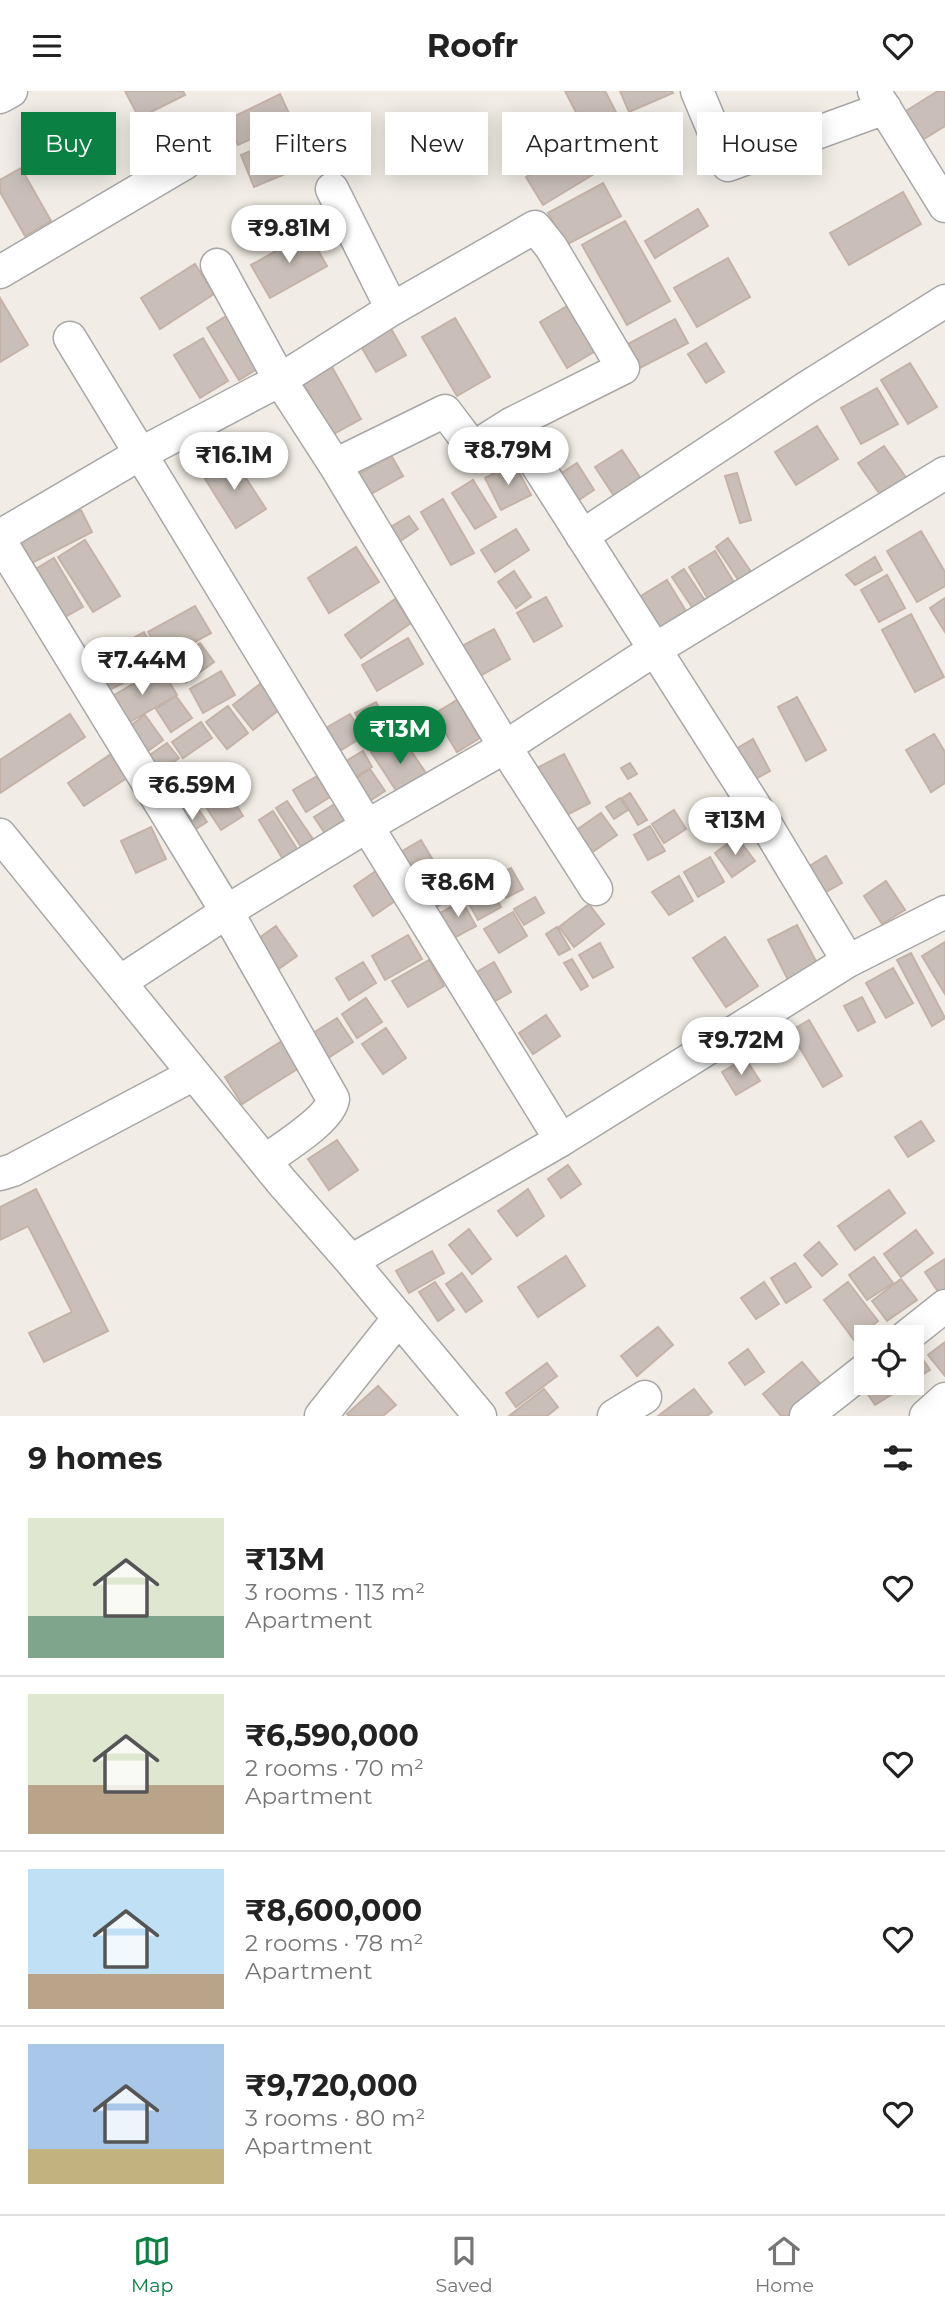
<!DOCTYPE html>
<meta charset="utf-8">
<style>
body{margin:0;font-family:Montserrat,sans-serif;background:#f6f6f6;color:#222;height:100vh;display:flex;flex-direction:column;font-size:26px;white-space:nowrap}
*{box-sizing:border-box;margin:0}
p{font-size:23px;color:#767676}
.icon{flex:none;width:38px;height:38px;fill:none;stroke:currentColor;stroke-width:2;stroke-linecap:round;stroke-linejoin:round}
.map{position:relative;height:1325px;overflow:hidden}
.drawer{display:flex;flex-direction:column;background:#fff;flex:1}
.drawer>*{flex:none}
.top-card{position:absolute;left:21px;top:21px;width:903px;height:63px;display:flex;gap:14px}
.fabs{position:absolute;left:854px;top:1234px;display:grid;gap:14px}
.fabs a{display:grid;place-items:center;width:70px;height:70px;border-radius:0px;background:#fff;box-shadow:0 4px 18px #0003;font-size:35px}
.price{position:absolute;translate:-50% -60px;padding:0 16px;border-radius:24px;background:#fff;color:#222;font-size:23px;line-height:46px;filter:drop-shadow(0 2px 4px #0008)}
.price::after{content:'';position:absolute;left:50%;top:42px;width:21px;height:16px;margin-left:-10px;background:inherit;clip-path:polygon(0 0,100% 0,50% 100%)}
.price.on{background:#0b8043;color:#fff}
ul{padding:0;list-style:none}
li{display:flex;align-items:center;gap:21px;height:175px;padding:0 28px}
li+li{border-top:2px solid #e0e0e0}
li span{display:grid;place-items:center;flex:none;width:196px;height:140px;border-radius:0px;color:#555}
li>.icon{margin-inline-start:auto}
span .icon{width:84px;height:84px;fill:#fffc;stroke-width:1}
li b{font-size:30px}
h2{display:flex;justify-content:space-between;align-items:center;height:84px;padding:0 28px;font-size:30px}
.chip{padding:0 24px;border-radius:0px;background:#fff;box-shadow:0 4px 18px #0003;font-size:24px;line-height:63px}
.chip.on{background:#0b8043;color:#fff}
header{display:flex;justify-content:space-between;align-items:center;height:91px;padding:0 28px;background:#fff;font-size:32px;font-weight:700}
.tab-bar{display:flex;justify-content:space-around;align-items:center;height:98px;border-top:2px solid #e0e0e0;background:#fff;font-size:19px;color:#767676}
.tab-bar a{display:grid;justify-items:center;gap:4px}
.tab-bar .on{color:#0b8043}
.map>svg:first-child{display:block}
</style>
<header><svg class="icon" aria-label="menu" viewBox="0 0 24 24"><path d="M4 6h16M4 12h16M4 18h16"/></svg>Roofr<svg class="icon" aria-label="heart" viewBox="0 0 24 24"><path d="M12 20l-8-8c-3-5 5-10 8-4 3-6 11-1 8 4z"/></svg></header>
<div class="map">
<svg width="945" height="1325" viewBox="0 0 945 1325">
<rect width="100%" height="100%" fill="#f1ede6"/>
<path fill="#c9bfb8" stroke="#c4b2a7" stroke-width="2" d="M 125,0 L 183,0 L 185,4 L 139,27 Z
M 565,0 L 605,0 L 616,21 L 584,37 Z
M 620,0 L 672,0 L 673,2 L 629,21 Z
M 938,0 L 945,0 L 945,35 L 919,51 L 901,23 Z
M 280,3 L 292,29 L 238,54 L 227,29 Z
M 289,44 L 302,76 L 254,96 L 241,64 Z
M 582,52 L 599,80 L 543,114 L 526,86 Z
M 21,77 L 51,130 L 25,145 L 0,101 L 0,89 Z
M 603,92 L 621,125 L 566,154 L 548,122 Z
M 903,101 L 921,133 L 849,174 L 830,142 Z
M 698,118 L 708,135 L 655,167 L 645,150 Z
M 625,130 L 670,210 L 627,234 L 582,154 Z
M 308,142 L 327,175 L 270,207 L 251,174 Z
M 728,167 L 750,206 L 697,236 L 674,197 Z
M 195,173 L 214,203 L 160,238 L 141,207 Z
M 0,207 L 28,254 L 0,271 Z
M 572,212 L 599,258 L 567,277 L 540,231 Z
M 228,224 L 260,276 L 239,289 L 207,237 Z
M 455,227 L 490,286 L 457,305 L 422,246 Z
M 675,228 L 688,252 L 640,277 L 628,253 Z
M 389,234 L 406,264 L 376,281 L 359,252 Z
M 203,247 L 228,290 L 200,307 L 174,264 Z
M 706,252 L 724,281 L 706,292 L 688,263 Z
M 910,272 L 937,316 L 908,333 L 881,289 Z
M 332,276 L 361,328 L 332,344 L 303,292 Z
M 877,297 L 898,333 L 861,353 L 841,317 Z
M 817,335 L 838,368 L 796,394 L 775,361 Z
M 884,355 L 914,398 L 888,415 L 858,372 Z
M 622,359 L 641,388 L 614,405 L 595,376 Z
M 231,364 L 266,418 L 236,437 L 202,383 Z
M 391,364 L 403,385 L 371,403 L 359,383 Z
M 514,372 L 531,404 L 501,419 L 485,387 Z
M 577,372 L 594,399 L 568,416 L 551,389 Z
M 737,382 L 751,429 L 740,432 L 725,385 Z
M 473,389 L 496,426 L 475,438 L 452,402 Z
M 443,408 L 474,462 L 451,474 L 421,421 Z
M 81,419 L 92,441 L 30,473 L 18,451 Z
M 409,425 L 418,438 L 396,453 L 387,438 Z
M 516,438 L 529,459 L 495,481 L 481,459 Z
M 921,440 L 945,481 L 945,495 L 917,511 L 887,460 Z
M 728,447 L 756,488 L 744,497 L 716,456 Z
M 85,449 L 120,505 L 93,521 L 58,466 Z
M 356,456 L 379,491 L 329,522 L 308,487 Z
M 715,460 L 741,503 L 714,518 L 689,476 Z
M 875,466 L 882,479 L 855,494 L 846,484 Z
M 54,467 L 83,516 L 58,530 L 29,482 Z
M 684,478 L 712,520 L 700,528 L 672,486 Z
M 514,480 L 531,506 L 516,517 L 498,491 Z
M 887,484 L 905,517 L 879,531 L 861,499 Z
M 667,489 L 692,530 L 653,553 L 628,513 Z
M 546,506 L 562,535 L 534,551 L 517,522 Z
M 945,507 L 945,541 L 930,517 Z
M 395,508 L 411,532 L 361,567 L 345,544 Z
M 195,515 L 211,542 L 164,568 L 148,541 Z
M 911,523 L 944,586 L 915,601 L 882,539 Z
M 494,538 L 510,568 L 478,586 L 462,555 Z
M 144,541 L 161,572 L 100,604 L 84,574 Z
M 408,547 L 423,573 L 377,600 L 362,574 Z
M 200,552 L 214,571 L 186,591 L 172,571 Z
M 161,577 L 177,604 L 123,635 L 107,608 Z
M 221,580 L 235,604 L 203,622 L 190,598 Z
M 260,593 L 280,618 L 253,639 L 233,614 Z
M 176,605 L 192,627 L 171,641 L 156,618 Z
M 797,606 L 826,659 L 806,670 L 778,616 Z
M 457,609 L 480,647 L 457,661 L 434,623 Z
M 376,611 L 387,631 L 366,642 L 355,622 Z
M 228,615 L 248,642 L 227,658 L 206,631 Z
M 70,623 L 85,646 L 0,702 L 0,669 Z
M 350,623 L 364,645 L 338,661 L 324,638 Z
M 145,624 L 163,649 L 144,663 L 126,638 Z
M 201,631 L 212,647 L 183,667 L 172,651 Z
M 397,639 L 432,691 L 403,710 L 369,658 Z
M 934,643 L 945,661 L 945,692 L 931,701 L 906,659 Z
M 753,648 L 770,680 L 748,692 L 729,662 Z
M 167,652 L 179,667 L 152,686 L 141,670 Z
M 363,660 L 372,676 L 350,689 L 341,673 Z
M 111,663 L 127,687 L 84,715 L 68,692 Z
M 564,663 L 590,712 L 561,727 L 535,678 Z
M 630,672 L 637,683 L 628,688 L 621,677 Z
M 370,678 L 385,700 L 368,711 L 354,689 Z
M 317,685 L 330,706 L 306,721 L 293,699 Z
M 229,702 L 243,725 L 221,739 L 206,716 Z
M 630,702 L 647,729 L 638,734 L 622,707 Z
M 620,707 L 628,719 L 614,728 L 606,716 Z
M 287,710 L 319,757 L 307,765 L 276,717 Z
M 338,711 L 355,738 L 332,753 L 314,726 Z
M 199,719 L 207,731 L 186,744 L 178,731 Z
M 674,719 L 686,738 L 664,752 L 652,733 Z
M 273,720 L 299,761 L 284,770 L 259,729 Z
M 601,722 L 617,744 L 591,762 L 575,740 Z
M 650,735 L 665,760 L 648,769 L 634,744 Z
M 151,736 L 166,768 L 136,782 L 121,750 Z
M 737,746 L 755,770 L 732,786 L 715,762 Z
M 421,749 L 437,776 L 412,790 L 397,763 Z
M 826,765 L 842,792 L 814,808 L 798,782 Z
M 710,766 L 724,791 L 698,806 L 684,781 Z
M 511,777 L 523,798 L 506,807 L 495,786 Z
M 376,780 L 395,810 L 373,825 L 354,795 Z
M 439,781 L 454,806 L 428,821 L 413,796 Z
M 679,785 L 693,810 L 669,824 L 652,801 Z
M 886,790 L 905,819 L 882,833 L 864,805 Z
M 488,793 L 501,816 L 478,829 L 465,806 Z
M 535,806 L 544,822 L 524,834 L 514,818 Z
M 462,810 L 476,835 L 454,847 L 440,822 Z
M 589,813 L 604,833 L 574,856 L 559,836 Z
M 513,821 L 527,845 L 499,862 L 484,838 Z
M 797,834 L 819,876 L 789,891 L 768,849 Z
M 276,835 L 297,865 L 270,884 L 249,854 Z
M 557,836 L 570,858 L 559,864 L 546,843 Z
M 408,844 L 422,868 L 385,889 L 372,865 Z
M 725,846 L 758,895 L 726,916 L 693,867 Z
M 945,851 L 945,903 L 922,865 Z
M 600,852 L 613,876 L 593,887 L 579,864 Z
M 911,862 L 945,927 L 932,935 L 897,869 Z
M 572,868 L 588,895 L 581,899 L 564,872 Z
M 429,869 L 444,895 L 408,916 L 392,890 Z
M 363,871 L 376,892 L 349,909 L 336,887 Z
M 494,871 L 511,901 L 490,913 L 473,883 Z
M 893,877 L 913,912 L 886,927 L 866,892 Z
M 862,906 L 875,931 L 858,940 L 844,915 Z
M 366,907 L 382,931 L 357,947 L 342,923 Z
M 546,924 L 560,945 L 533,963 L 519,942 Z
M 337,927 L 353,951 L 328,967 L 313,942 Z
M 809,929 L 842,985 L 823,996 L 790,940 Z
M 386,937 L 406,967 L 383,983 L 362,953 Z
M 282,950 L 299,977 L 242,1013 L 225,986 Z
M 745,967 L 760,990 L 736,1004 L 722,981 Z
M 921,1030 L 934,1050 L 908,1066 L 895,1046 Z
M 337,1049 L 358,1079 L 329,1099 L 308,1068 Z
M 568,1074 L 581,1093 L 561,1107 L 548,1088 Z
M 36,1098 L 108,1240 L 44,1271 L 29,1242 L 72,1221 L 28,1135 L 0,1149 L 0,1116 Z
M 528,1098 L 544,1125 L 517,1145 L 498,1120 Z
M 889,1099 L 905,1122 L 855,1159 L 838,1135 Z
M 469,1138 L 491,1168 L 472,1183 L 449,1154 Z
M 916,1139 L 933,1162 L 901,1186 L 884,1163 Z
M 819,1151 L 837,1173 L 822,1185 L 804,1164 Z
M 432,1160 L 444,1182 L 409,1202 L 396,1180 Z
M 566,1165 L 585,1195 L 538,1226 L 518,1196 Z
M 874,1166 L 893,1192 L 867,1209 L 849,1184 Z
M 945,1168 L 945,1198 L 939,1202 L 925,1181 Z
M 795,1172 L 811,1196 L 786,1212 L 771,1187 Z
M 462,1182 L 482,1210 L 466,1221 L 446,1193 Z
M 901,1188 L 917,1209 L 887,1230 L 872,1210 Z
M 435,1191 L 454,1219 L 438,1230 L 419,1201 Z
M 764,1191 L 779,1213 L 756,1228 L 741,1207 Z
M 848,1191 L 878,1230 L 854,1249 L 824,1209 Z
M 658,1236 L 673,1254 L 637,1285 L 621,1265 Z
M 945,1251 L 945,1285 L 928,1264 Z
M 914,1255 L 930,1279 L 912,1290 L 912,1257 Z
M 748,1258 L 764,1281 L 745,1294 L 729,1272 Z
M 802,1271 L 823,1296 L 788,1325 L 781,1325 L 763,1303 Z
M 547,1272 L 557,1285 L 516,1316 L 506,1302 Z
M 859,1290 L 866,1292 L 910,1292 L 875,1314 Z
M 378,1295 L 396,1314 L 383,1325 L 349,1325 L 347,1323 Z
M 544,1298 L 558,1316 L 547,1325 L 509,1325 Z
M 694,1298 L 712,1321 L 707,1325 L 658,1325 Z"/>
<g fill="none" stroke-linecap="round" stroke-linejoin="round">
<defs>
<path id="minor" d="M 697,0 L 728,74 L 885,17
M 874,0 L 945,115
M 0,6 L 11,0
M 332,98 L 392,218
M 217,174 L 280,289 L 335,374 L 505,656 L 596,798
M 0,181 L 185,72
M 70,247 L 367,735 L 561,1049
M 511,333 L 756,717 L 848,870
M 0,445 L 140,363 L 280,289 L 392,218 L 535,136 L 551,156 L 623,277 L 511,333 L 473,357 L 445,320 L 335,374
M 582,445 L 806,297 L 945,210
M 0,450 L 227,821 L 333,1008 C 330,1029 282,1057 265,1070
M 0,744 L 281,1090 L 351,1170 L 480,1325
M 120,891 L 242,811 L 367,735 L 505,656 L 654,559 L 945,382
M 0,1083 L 13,1079 L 194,983
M 351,1170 L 561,1049 L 848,870 L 945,821
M 906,1246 L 945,1215
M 321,1325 L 399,1227
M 614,1325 L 645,1306
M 806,1325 L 866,1278
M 926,1325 L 945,1308"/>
</defs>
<use href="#minor" stroke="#a7a7a7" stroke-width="35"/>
<use href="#minor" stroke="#fff" stroke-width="32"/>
</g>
</svg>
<div class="fabs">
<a><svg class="icon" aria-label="locate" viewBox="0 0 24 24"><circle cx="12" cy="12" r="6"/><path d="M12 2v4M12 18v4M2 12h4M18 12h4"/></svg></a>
</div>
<b class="price" style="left:289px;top:174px">₹9.81M</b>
<b class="price" style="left:508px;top:396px">₹8.79M</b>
<b class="price" style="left:234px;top:401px">₹16.1M</b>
<b class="price" style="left:142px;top:606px">₹7.44M</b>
<b class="price on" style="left:400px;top:675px">₹13M</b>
<b class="price" style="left:192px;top:731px">₹6.59M</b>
<b class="price" style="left:735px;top:766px">₹13M</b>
<b class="price" style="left:458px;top:828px">₹8.6M</b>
<b class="price" style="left:741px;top:986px">₹9.72M</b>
<div class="top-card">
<a class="chip on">Buy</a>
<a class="chip">Rent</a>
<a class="chip">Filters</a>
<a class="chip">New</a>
<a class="chip">Apartment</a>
<a class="chip">House</a>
</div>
</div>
<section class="drawer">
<h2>9 homes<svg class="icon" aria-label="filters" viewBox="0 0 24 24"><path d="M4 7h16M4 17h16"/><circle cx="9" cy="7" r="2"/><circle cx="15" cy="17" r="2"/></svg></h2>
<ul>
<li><span style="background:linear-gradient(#dfe7d0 70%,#7fa58c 0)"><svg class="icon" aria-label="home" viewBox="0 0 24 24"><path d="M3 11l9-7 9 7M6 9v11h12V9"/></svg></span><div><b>₹13M</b><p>3 rooms · 113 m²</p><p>Apartment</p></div><svg class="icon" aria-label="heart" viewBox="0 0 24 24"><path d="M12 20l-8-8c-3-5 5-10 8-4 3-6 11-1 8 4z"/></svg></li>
<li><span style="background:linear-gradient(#dfe7d0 65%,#b9a48a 0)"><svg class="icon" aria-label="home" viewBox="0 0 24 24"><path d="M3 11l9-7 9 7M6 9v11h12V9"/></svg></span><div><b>₹6,590,000</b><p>2 rooms · 70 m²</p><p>Apartment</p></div><svg class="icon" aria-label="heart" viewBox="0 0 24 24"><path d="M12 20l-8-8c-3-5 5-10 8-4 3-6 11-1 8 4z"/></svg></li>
<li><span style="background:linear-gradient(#bfe0f5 75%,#b9a48a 0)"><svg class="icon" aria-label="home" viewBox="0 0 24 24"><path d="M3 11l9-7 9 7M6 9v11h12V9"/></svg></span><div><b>₹8,600,000</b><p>2 rooms · 78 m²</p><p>Apartment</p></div><svg class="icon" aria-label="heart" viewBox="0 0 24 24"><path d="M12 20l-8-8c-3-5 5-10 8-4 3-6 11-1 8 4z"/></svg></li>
<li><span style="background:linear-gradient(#a9c7e8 75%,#c2b280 0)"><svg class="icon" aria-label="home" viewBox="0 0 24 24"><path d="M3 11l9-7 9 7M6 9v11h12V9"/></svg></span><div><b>₹9,720,000</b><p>3 rooms · 80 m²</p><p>Apartment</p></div><svg class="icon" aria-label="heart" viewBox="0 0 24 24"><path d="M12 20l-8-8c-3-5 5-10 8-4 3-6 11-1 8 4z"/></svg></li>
</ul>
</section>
<nav class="tab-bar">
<a class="on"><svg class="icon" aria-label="map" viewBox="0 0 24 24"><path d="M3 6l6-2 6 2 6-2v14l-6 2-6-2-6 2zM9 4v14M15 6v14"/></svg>Map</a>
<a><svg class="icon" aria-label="saved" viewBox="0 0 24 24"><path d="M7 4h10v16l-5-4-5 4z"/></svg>Saved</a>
<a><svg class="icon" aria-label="home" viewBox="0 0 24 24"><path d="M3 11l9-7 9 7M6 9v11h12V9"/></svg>Home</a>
</nav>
